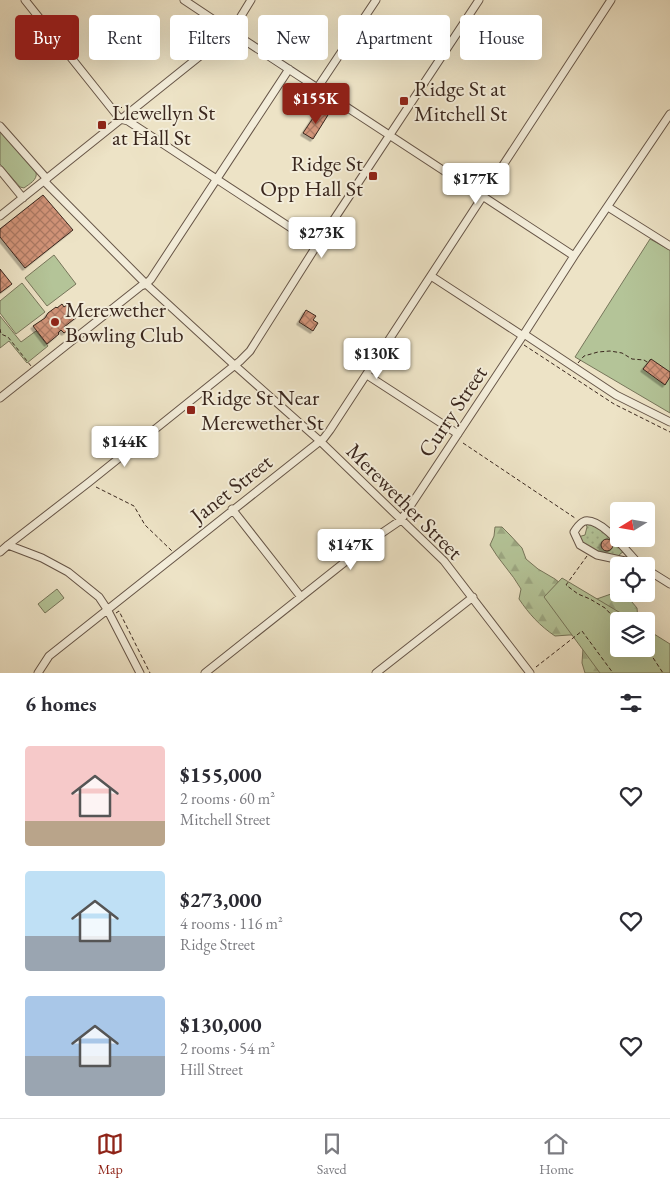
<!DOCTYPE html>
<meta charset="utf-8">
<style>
body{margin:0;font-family:"EB Garamond",serif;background:#f7f7f7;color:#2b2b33;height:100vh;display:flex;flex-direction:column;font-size:19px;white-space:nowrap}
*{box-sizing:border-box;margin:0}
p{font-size:16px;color:#7c7c81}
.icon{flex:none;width:28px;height:28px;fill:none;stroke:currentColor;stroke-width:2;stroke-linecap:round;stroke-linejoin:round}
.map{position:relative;height:673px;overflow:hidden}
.sheet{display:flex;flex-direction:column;background:#fff;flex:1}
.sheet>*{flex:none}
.guide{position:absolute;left:15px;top:15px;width:640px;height:45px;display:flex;gap:10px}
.needle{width:32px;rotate:259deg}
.fabs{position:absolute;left:610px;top:502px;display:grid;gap:10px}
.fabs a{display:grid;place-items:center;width:45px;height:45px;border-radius:5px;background:#fff;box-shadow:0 5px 20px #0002;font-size:25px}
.price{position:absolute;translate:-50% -42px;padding:0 11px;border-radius:5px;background:#fff;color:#222;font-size:16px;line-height:32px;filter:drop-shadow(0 1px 2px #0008)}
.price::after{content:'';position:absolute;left:50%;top:30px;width:15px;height:11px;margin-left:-8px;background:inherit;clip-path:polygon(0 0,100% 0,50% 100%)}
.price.on{background:#8f2418;color:#fff}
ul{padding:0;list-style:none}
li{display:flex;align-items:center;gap:15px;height:125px;padding:0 25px}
li span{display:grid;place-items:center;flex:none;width:140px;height:100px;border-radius:5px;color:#555}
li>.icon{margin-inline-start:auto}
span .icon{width:60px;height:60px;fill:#fffc;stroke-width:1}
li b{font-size:21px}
h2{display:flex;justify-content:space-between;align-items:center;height:60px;padding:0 25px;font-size:21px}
.chip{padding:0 18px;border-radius:5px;background:#fff;box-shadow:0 5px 20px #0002;font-size:18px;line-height:45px}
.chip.on{background:#8f2418;color:#fff}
.tabs{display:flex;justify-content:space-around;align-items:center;height:70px;border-top:1px solid #e1e1e2;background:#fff;font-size:14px;color:#7c7c81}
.tabs a{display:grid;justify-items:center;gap:2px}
.tabs .on{color:#8f2418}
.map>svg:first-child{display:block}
</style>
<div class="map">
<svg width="670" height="673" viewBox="0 0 670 673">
<defs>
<pattern id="grass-dots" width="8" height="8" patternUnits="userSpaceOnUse" patternTransform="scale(1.25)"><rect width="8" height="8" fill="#b4c498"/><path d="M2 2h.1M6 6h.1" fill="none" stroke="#9ca883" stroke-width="1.8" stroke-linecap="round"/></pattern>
<pattern id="forest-firs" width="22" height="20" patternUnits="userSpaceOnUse" patternTransform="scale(1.25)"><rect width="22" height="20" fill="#b4c498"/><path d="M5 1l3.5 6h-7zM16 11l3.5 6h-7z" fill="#9ca883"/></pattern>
<pattern id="building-cross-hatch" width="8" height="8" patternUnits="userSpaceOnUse" patternTransform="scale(1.25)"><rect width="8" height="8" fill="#d29479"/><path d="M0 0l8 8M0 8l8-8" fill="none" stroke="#ab7963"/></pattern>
<filter id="shadow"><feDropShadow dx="-2.5" dy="2.5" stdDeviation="0" flood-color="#0004"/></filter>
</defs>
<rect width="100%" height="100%" fill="#ede3c6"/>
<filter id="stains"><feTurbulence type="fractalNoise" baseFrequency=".004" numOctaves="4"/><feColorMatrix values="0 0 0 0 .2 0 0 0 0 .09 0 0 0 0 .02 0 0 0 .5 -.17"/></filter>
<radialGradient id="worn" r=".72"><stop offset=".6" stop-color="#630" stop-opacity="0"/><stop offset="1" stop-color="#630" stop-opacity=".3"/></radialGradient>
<path fill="url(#grass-dots)" stroke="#77765b" d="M 586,524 C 603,526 612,540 623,552 L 620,554 L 619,556 C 604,553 587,551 578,537 L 585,535 L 587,527 Z"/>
<path fill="url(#forest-firs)" stroke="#77765b" d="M 495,527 L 502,527 L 510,535 L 522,548 L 526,559 L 538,569 L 555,579 L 560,583 L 591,601 L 611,594 L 626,595 L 637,608 L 638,621 L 619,621 L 619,649 L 646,649 L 670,673 L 585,673 L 582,663 L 583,648 L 578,635 L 569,635 L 555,636 C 540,626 529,614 519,599 L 521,589 C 512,573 499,561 490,545 L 494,536 Z"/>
<path fill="#b4c498" stroke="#77765b" d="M 0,131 L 36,172 C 38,180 29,184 24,188 L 20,187 L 0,164 Z
M 650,239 L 670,250 L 670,413 L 575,357 Z
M 54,255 L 76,284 L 47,306 L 25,278 Z
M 22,283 L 45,312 L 16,334 L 0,313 L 0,301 Z
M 0,316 L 21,342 L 36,331 L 48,346 L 27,363 L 9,341 L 0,348 Z
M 562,578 L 634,621 L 619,621 L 619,649 L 646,649 L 646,629 L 670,644 L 670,673 L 600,673 L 544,597 Z
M 57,589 L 64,598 L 45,613 L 38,604 Z"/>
<path fill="url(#building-cross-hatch)" stroke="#3a271e" filter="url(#shadow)" d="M 320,110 L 328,115 L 313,139 L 303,133 L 315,115 L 316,116 Z
M 43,195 L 73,230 L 25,268 L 0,237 L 0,229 Z
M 0,269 L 12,284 L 0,293 Z
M 62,304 L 64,307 L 68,304 L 78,316 L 64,327 L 67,331 L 64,333 L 61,330 L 58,333 L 59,334 L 47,344 L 33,326 L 45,318 L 48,313 L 56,307 L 57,308 Z
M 306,310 L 316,316 L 313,320 L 318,323 L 313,331 L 299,322 Z
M 651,359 L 670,372 L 670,377 L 665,385 L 643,369 Z
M601 545a6 6 0 1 1 12 0a6 6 0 1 1-12 0Z"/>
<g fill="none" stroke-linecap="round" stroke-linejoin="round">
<defs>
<path id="minor" d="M 25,0 L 120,119 L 128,121 L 317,245
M 184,0 L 223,26
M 235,26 L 251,0
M 235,34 L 574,256
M 318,87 L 376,0
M 0,126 L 47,179
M 0,170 L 23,198
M 44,181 L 146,284 L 231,362 L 320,441 L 444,561 L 530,673
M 608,207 L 670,246
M 0,216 L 225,36
M 431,276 L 523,336
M 524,334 L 616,395 L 670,422
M 367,375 L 458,434
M 0,398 L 141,286 L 146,284 L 151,279 L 289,69
M 232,509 L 301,597
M 8,545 L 42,558 L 68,572 L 99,597 L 107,609 L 140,673
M 0,552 L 8,545 L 88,483 L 240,361 L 250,351 L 317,245 L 479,0
M 639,564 L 597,555 L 580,545 L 574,532 C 577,528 579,523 585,521 C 602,518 628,553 639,564 L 643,566
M 646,569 L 670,584
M 38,673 L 49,656 L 324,438 L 330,430 L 611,0
M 205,673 L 379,535 L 401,520 L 524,334 L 574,256 L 670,114
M 376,673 L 473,597"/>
</defs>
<use href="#minor" stroke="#675648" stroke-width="9"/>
<path stroke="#3a271e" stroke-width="1" stroke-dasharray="4 2.5" stroke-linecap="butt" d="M 121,108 L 122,107
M 136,117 L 138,117
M 0,329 L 1,334 L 8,337 L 31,366
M 524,345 L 614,404 L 670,432
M 578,363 L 584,356 L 598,352 L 610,351 L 622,353 L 632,359 L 644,360 L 647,362 L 650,360
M 463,443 L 575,518
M 96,487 L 134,506 L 145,525 L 172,551
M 587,556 L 566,585 L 578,594 L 590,599 L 605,608 L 619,623
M 116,613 L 119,611 L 150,673
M 646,647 L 663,673
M 536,667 L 582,631 L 613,673"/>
<use href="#minor" stroke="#f3edda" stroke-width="7"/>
</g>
<g fill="#8f2418" stroke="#f3edda" stroke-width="2">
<rect x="399" y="96" width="10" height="10" rx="2.5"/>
<rect x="97" y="120" width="10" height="10" rx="2.5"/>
<rect x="368" y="171" width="10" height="10" rx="2.5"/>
<circle cx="55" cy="322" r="5"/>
<rect x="186" y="405" width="10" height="10" rx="2.5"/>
</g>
<g text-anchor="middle" stroke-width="4" stroke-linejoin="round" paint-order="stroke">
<g font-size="22" fill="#3a271e" stroke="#f3edda" text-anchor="start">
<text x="414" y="96">Ridge St at<tspan x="414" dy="25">Mitchell St</tspan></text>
<text x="112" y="120">Llewellyn St<tspan x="112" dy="25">at Hall St</tspan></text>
<text x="363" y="171" text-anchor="end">Ridge St<tspan x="363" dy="25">Opp Hall St</tspan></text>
<text x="65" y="317">Merewether<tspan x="65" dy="25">Bowling Club</tspan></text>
<text x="201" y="405">Ridge St Near<tspan x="201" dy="25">Merewether St</tspan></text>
</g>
<g font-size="22" fill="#3a271e" stroke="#f3edda">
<text transform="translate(452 411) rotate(-56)" y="8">Curry Street</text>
<text transform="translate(231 488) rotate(-38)" y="8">Janet Street</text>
<text transform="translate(405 501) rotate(45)" y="8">Merewether Street</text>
</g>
</g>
<rect width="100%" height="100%" filter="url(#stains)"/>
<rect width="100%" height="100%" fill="url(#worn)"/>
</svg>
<div class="fabs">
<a><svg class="needle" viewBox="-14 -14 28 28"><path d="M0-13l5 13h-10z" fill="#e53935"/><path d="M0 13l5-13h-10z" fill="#7c7c81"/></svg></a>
<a><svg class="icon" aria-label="locate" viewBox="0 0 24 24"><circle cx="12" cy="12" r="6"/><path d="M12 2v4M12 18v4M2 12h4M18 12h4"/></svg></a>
<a><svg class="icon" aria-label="layers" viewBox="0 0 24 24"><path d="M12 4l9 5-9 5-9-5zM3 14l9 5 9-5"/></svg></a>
</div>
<b class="price on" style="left:316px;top:125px">$155K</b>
<b class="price" style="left:476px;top:205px">$177K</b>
<b class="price" style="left:322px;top:259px">$273K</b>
<b class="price" style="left:377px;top:380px">$130K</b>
<b class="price" style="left:125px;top:468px">$144K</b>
<b class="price" style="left:351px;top:571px">$147K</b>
<div class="guide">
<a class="chip on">Buy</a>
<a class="chip">Rent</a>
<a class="chip">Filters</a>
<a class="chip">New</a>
<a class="chip">Apartment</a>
<a class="chip">House</a>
</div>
</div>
<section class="sheet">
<h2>6 homes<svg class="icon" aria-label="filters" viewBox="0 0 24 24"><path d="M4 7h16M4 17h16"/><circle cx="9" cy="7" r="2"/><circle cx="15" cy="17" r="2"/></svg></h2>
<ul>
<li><span style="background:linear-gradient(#f6c9c9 75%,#b9a48a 0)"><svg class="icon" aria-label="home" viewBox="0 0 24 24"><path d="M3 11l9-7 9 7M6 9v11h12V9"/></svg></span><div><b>$155,000</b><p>2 rooms · 60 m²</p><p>Mitchell Street</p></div><svg class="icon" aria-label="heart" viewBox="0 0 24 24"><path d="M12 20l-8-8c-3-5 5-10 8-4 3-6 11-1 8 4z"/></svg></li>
<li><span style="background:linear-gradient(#bfe0f5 65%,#9aa5b1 0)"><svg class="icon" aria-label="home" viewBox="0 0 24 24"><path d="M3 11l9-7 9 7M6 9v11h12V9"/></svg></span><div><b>$273,000</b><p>4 rooms · 116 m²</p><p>Ridge Street</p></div><svg class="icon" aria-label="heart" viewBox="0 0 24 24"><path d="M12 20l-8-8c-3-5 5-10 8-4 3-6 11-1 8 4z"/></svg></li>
<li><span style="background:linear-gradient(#a9c7e8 60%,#9aa5b1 0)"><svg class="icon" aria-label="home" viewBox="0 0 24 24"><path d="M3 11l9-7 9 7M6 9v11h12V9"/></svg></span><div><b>$130,000</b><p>2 rooms · 54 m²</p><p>Hill Street</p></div><svg class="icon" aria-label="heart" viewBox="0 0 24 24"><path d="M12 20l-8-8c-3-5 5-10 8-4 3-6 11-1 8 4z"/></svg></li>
</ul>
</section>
<nav class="tabs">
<a class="on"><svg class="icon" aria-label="map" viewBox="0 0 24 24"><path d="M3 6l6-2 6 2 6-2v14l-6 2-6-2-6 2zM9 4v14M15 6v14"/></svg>Map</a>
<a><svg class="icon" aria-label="saved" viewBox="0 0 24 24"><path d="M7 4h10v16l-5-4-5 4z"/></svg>Saved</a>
<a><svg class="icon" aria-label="home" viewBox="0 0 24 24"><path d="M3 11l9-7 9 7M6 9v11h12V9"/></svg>Home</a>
</nav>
